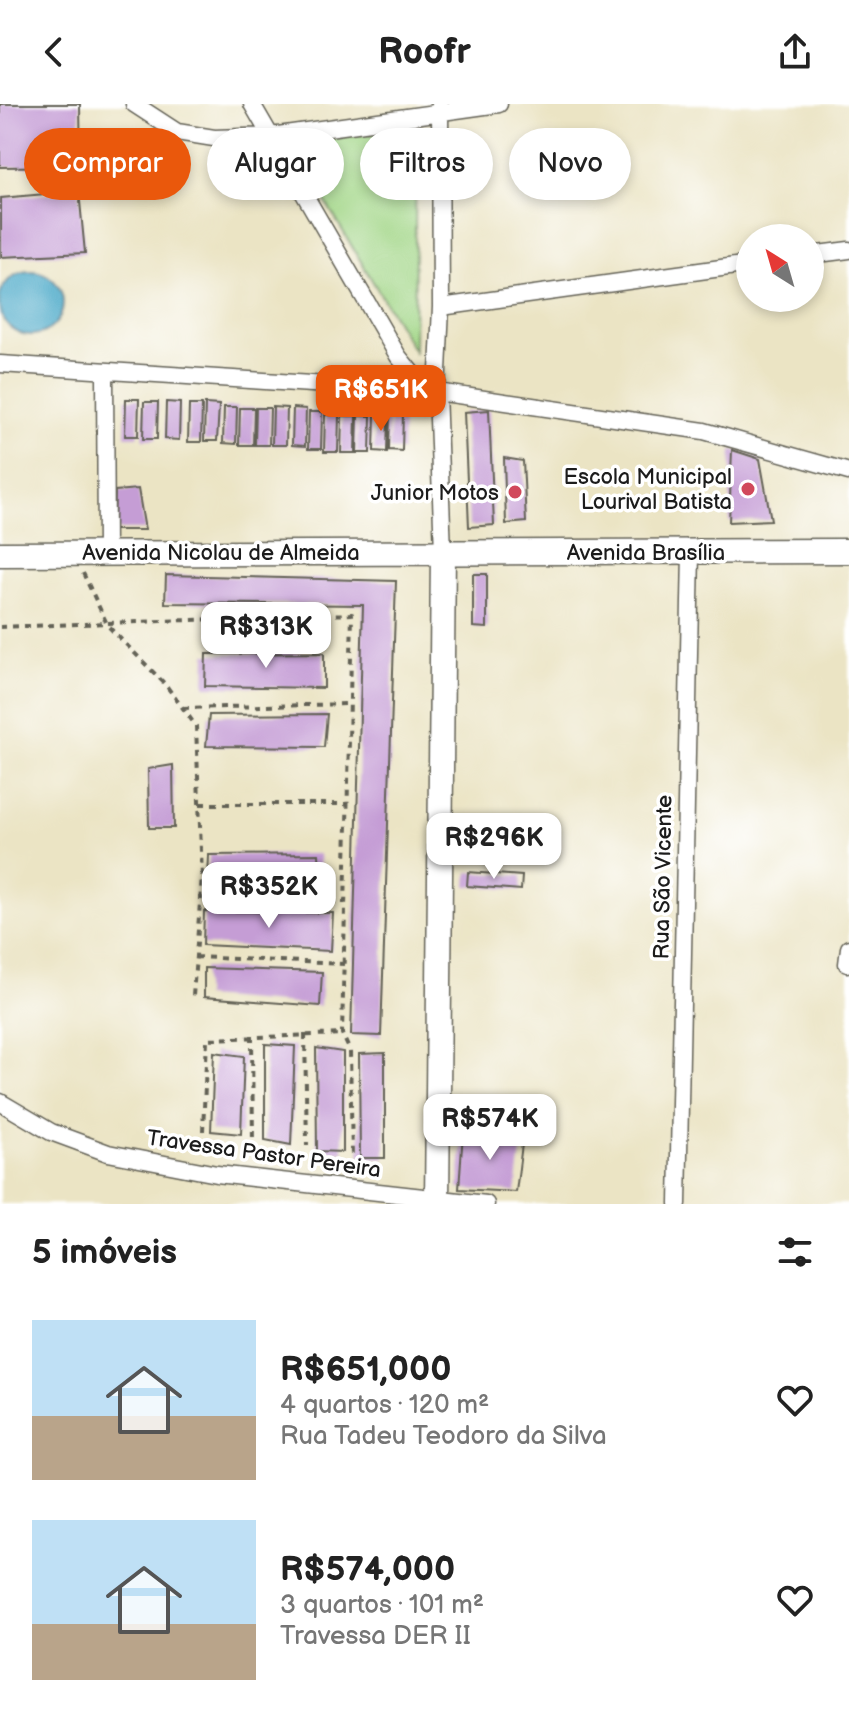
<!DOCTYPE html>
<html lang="pt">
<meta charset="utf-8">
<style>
body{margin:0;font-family:"Balsamiq Sans",sans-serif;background:#f6f6f6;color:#222;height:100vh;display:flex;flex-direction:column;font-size:30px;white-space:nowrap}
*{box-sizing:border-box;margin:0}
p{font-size:26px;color:#767676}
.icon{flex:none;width:44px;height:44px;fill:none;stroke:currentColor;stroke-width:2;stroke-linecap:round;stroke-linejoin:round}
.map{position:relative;height:1100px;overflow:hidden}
.sheet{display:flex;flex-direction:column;background:#fff;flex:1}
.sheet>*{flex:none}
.banner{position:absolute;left:24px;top:24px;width:802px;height:72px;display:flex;gap:16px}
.needle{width:52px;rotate:323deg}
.buttons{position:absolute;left:736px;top:120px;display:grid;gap:16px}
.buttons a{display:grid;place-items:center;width:88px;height:88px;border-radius:50%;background:#fff;box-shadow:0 4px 12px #0003;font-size:40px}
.price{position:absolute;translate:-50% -68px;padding:0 18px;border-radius:16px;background:#fff;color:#222;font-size:26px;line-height:52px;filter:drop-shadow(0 2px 4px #0008)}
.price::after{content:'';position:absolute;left:50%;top:48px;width:24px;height:18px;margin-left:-12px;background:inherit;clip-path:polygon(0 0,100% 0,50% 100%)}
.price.current{background:#ea580c;color:#fff}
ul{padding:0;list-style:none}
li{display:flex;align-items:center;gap:24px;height:200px;padding:0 32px}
li span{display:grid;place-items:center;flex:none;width:224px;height:160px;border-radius:0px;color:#555}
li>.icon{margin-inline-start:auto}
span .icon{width:96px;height:96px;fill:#fffc;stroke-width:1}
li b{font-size:34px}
h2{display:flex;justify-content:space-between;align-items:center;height:96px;padding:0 32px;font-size:34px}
.pill{padding:0 28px;border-radius:36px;background:#fff;box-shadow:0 4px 12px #0003;font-size:28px;line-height:72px}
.pill.current{background:#ea580c;color:#fff}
header{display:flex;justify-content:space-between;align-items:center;height:104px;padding:0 32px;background:#fff;font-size:36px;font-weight:600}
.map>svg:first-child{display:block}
</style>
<header><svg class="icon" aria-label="back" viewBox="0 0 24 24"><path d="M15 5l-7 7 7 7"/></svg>Roofr<svg class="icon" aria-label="share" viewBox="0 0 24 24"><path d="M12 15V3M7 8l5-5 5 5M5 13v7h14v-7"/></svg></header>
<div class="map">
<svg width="849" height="1100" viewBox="0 0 849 1100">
<rect width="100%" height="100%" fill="#fff"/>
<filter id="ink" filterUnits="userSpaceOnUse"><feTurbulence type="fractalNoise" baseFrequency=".0125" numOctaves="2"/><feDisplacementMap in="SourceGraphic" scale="16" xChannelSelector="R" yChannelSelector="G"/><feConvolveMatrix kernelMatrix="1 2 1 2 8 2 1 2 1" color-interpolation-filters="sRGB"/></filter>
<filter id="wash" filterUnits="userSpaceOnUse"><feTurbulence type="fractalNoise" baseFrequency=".006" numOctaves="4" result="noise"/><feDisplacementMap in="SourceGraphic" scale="32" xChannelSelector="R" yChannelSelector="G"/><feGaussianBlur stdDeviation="1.8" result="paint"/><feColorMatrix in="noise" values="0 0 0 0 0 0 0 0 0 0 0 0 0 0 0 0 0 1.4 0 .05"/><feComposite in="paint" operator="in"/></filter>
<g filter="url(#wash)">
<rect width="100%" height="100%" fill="#ebe4c4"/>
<path fill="#a2d687" stroke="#5f7952" stroke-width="2" d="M 416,24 L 414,247 L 290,38 Z"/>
<path fill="#48a8c7" stroke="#326272" stroke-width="2" d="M-1 199a32 32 0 1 1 64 0a32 32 0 1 1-64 0Z"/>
<g id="blocks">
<path fill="#c59dd5" d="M 0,0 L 80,0 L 81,62 L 0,63 Z
M 79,87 L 85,149 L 1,153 L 1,94 Z
M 126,295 L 139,295 L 138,332 L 125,332 Z
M 144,298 L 158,298 L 157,335 L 143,335 Z
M 166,298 L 180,299 L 179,336 L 165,335 Z
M 205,300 L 219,301 L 217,337 L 204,337 Z
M 189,301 L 202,301 L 201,338 L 188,338 Z
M 224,303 L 237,303 L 236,340 L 223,339 Z
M 273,303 L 287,304 L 286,341 L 272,341 Z
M 240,304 L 254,304 L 253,341 L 239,341 Z
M 256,304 L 270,304 L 269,341 L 255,341 Z
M 293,304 L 306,305 L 305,342 L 292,341 Z
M 489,306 L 494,421 L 469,423 L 464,308 Z
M 309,308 L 322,308 L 321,345 L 308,345 Z
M 390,309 L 403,309 L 402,347 L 389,346 Z
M 375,310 L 388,311 L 387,348 L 374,347 Z
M 325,311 L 339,311 L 338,348 L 324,348 Z
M 342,312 L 356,312 L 355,349 L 341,349 Z
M 358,312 L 371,312 L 370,349 L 357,349 Z
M 732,346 L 760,355 L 771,416 L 729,418 Z
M 504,354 L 523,357 L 526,418 L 506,420 Z
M 138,385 L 145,426 L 114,426 L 115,387 Z
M 473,470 L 487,470 L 487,524 L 473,523 Z
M 166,471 L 396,477 L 381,932 L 351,931 L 363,501 L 165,499 Z
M 324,549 L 324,584 L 205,582 L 206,550 Z
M 327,610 L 324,643 L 206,642 L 209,611 Z
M 173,661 L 174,724 L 149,724 L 148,665 Z
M 319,750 L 321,783 L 208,776 L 209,751 Z
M 468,768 L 522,772 L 521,786 L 467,782 Z
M 204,807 L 333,809 L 331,847 L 203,841 Z
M 204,864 L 322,868 L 320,902 L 204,893 Z
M 265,940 L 295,942 L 291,1041 L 265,1036 Z
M 316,944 L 343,948 L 343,1048 L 317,1047 Z
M 214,948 L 244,952 L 241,1030 L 211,1027 Z
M 385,949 L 385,1054 L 360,1054 L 359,950 Z
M 463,1028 L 523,1032 L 516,1088 L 459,1085 Z"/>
</g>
</g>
<g filter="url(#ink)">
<use href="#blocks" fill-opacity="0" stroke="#646257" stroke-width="2"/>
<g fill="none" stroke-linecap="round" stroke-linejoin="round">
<defs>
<path id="street" d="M 134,0 L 177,28 L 214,34 L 271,32 L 499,0
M 252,0 L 398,252 L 428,289
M 440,0 L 441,203 L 437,288 L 443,448
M 810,151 L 849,146
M 441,203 L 750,160
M 0,260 L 437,288 L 704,327 L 849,368
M 105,270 L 106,449
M 847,860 L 849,844
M 0,998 L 51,1028 L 108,1049 L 217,1070 L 486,1100
M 678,1100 L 691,448"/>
<path id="secondary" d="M 0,450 L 849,447
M 437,1100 L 443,448"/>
</defs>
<use href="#street" stroke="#646257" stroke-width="19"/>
<use href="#secondary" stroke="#646257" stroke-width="27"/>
<path stroke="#646257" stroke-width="4" stroke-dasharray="6 6" stroke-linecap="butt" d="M 83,469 L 108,522 L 165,580 L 196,622 L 202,772 L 193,892
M 0,523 L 352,510 L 342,930 L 350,947 L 352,1054
M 183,604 L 349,600
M 200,700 L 348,700
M 198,794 L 345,798
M 195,853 L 344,860
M 305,930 L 307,1042
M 252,931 L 253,1042
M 203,1027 L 207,935 L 342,930"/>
<use href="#street" stroke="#fff" stroke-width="16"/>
<use href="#secondary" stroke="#fff" stroke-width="24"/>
</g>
</g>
<g fill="#d1495b" stroke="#fff" stroke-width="3">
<circle cx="748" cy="385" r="8"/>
<circle cx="515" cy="388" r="8"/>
</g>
<g text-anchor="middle" stroke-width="7" stroke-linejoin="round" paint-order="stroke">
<g font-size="22" fill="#1c1c1c" stroke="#fff" text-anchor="end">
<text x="732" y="380">Escola Municipal<tspan x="732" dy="25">Lourival Batista</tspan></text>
<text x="499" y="396">Junior Motos</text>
</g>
<g font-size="22" fill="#1c1c1c" stroke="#fff">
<text x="221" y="456">Avenida Nicolau de Almeida</text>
<text x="646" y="456">Avenida Brasília</text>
<text transform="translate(662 773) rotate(-89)" y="8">Rua São Vicente</text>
<text transform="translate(264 1049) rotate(8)" y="8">Travessa Pastor Pereira</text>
</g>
</g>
</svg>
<div class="buttons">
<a><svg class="needle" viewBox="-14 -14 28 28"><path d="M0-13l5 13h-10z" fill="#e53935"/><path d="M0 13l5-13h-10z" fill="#767676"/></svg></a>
</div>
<b class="price current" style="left:381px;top:329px">R$651K</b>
<b class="price" style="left:266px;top:566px">R$313K</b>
<b class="price" style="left:494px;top:777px">R$296K</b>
<b class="price" style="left:269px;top:826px">R$352K</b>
<b class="price" style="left:490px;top:1058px">R$574K</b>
<div class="banner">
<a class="pill current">Comprar</a>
<a class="pill">Alugar</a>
<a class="pill">Filtros</a>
<a class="pill">Novo</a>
</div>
</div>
<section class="sheet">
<h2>5 imóveis<svg class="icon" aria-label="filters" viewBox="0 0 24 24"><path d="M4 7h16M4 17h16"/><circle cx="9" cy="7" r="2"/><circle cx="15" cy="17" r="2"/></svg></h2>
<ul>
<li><span style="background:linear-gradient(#bfe0f5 60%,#b9a48a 0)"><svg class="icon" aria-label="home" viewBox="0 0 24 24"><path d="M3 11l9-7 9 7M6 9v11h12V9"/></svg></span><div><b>R$651,000</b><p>4 quartos · 120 m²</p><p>Rua Tadeu Teodoro da Silva</p></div><svg class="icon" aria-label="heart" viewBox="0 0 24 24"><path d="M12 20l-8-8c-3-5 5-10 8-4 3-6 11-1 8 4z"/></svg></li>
<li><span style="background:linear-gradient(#bfe0f5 65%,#b9a48a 0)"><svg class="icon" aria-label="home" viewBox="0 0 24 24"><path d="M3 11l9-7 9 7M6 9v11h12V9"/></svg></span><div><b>R$574,000</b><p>3 quartos · 101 m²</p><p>Travessa DER II</p></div><svg class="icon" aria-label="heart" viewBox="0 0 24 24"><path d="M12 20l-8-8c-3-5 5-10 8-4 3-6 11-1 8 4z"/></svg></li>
</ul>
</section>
